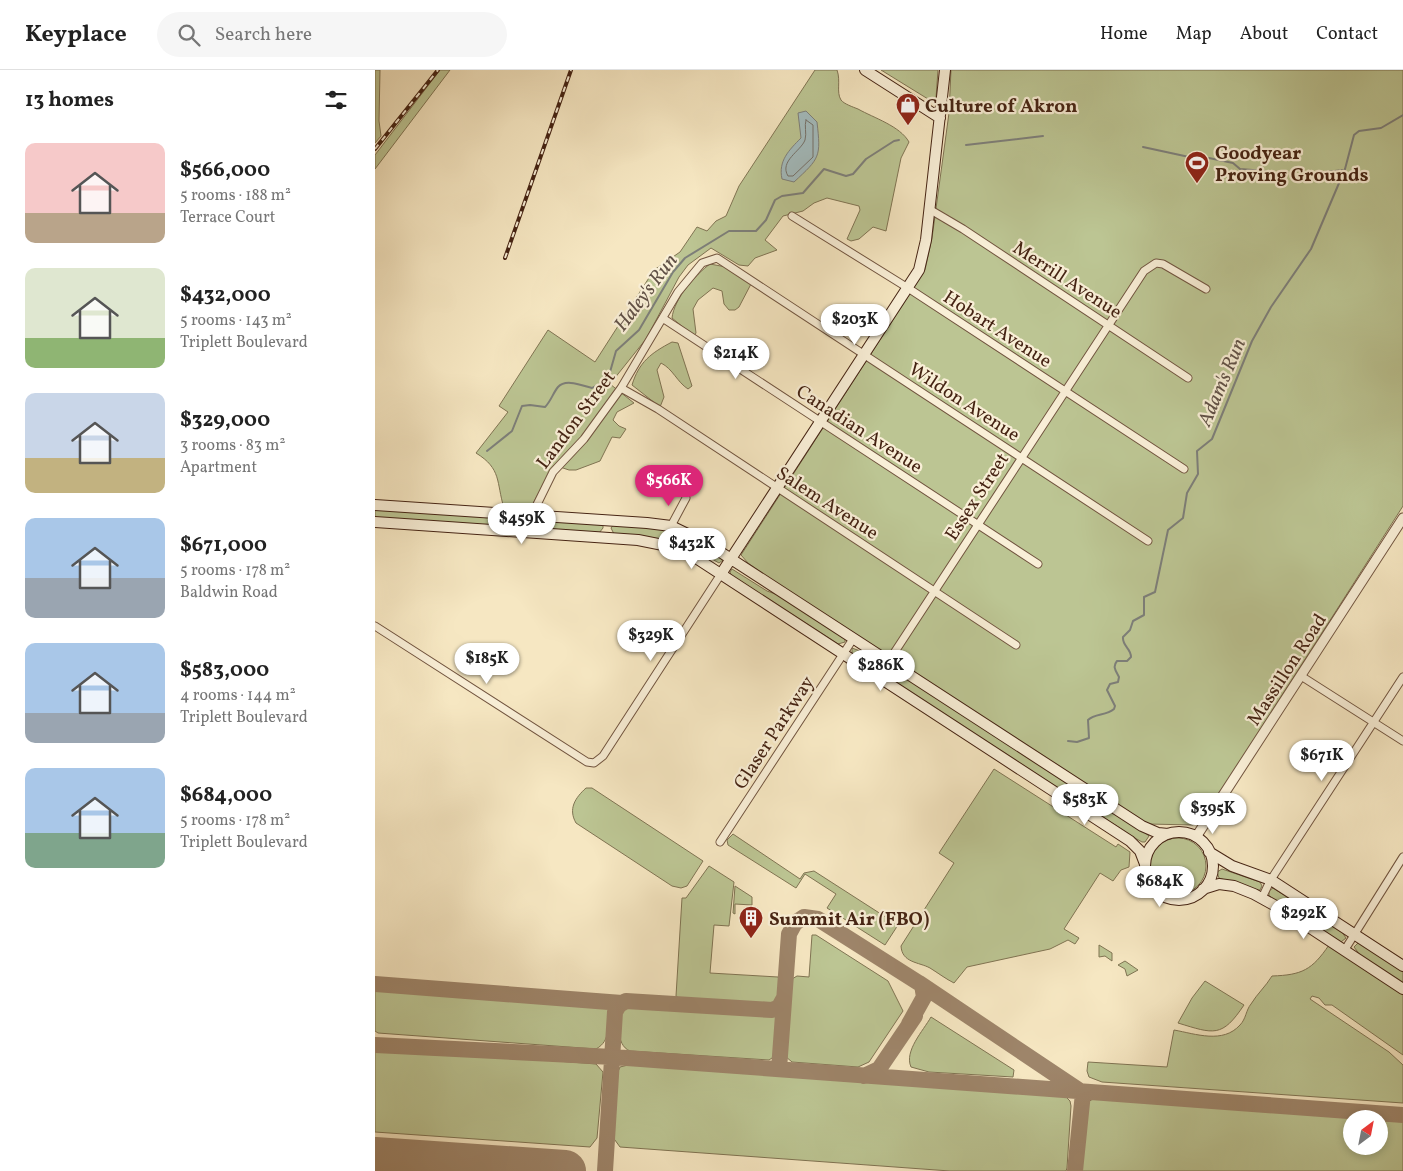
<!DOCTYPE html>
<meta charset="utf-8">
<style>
body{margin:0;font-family:Vollkorn,serif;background:#f6f6f6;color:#222;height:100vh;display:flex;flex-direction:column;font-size:19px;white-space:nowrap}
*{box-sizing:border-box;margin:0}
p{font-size:16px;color:#767676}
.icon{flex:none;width:28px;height:28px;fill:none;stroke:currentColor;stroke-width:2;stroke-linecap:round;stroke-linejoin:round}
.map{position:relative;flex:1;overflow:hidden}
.side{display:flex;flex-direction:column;background:#fff;width:375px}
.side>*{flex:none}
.needle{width:32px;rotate:32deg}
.fabs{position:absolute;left:968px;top:1040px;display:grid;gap:10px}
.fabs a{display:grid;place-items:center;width:45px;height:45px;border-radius:50%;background:#fff;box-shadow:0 2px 8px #0003;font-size:25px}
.price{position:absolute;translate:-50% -42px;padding:0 11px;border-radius:18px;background:#fff;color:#222;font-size:16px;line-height:32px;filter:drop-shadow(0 1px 2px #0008)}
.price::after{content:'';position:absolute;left:50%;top:30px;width:15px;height:11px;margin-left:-8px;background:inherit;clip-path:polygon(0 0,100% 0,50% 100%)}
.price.on{background:#db2777;color:#fff}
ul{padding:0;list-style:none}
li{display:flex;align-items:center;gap:15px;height:125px;padding:0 25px}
li span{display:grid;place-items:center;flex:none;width:140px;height:100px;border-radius:10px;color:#555}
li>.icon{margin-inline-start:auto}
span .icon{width:60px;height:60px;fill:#fffc;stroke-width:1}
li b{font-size:21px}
h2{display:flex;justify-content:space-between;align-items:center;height:60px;padding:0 25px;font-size:21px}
header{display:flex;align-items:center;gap:30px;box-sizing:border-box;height:70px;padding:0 25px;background:#fff;border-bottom:1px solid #e0e0e0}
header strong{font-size:24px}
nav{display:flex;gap:28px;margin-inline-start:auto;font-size:18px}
.search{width:350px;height:45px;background:#f6f6f6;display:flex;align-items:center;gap:12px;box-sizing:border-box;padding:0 18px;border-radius:28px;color:#767676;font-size:19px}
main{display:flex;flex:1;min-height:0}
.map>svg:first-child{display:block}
</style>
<header>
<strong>Keyplace</strong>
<div class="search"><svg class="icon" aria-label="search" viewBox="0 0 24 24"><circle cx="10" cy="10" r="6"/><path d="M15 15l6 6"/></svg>Search here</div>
<nav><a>Home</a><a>Map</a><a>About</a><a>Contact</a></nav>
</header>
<main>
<section class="side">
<h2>13 homes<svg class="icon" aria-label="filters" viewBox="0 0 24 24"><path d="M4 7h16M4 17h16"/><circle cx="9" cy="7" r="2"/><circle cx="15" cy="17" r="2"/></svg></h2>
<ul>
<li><span style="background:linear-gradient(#f6c9c9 70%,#b9a48a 0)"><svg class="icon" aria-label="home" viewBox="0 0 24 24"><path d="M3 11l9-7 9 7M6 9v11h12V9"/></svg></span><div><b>$566,000</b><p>5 rooms · 188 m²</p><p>Terrace Court</p></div></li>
<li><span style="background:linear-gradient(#dfe7d0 70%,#8fb573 0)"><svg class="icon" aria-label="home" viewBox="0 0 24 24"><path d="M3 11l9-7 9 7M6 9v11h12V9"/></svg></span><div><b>$432,000</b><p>5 rooms · 143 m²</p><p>Triplett Boulevard</p></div></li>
<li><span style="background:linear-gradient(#c9d6e8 65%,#c2b280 0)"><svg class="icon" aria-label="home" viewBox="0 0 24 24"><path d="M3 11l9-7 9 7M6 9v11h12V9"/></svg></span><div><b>$329,000</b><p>3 rooms · 83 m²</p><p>Apartment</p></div></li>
<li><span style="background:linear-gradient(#a9c7e8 60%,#9aa5b1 0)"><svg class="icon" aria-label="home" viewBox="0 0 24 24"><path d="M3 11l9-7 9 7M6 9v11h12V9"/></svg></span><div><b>$671,000</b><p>5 rooms · 178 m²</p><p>Baldwin Road</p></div></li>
<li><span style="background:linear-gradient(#a9c7e8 70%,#9aa5b1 0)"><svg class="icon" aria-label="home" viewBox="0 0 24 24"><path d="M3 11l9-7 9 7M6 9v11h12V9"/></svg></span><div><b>$583,000</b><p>4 rooms · 144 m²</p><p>Triplett Boulevard</p></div></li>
<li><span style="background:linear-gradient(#a9c7e8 65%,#7fa58c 0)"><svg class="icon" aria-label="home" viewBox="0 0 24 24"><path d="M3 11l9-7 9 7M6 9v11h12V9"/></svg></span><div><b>$684,000</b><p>5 rooms · 178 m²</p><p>Triplett Boulevard</p></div></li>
</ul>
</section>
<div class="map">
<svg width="1028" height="1101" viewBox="0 0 1028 1101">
<rect width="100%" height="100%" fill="#f6e7c2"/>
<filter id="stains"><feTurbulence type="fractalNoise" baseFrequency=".004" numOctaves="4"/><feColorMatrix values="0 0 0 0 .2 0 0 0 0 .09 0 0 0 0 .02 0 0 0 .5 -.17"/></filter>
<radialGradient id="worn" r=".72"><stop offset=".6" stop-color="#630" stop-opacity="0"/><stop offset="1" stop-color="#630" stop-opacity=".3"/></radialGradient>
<path fill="#bcc593" stroke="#807453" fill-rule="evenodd" d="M 0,0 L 5,0 L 4,51 L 6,66 L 0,73 Z
M 65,0 L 75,0 L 0,99 L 0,85 Z
M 440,0 L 462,0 C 466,11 461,22 466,30 C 469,34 478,37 483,39 C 499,48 525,56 534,72 L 526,88 L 511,161 L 498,157 L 484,169 L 476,171 L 472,169 L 485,140 L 484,136 L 452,128 L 439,133 L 428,141 L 408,146 L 390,170 L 402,180 L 380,188 L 373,196 L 364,195 L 336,178 L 313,195 L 304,207 L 271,269 L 235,314 L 259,333 L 242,342 L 238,350 L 244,356 L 251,359 L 245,368 L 237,367 L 225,391 L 201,400 L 194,400 L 179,395 L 156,437 L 129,438 C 121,412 127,399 101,383 L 133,342 L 124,336 L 173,260 L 220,292 L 279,200 L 305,182 L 322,157 L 332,161 L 341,151 L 351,146 L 364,116 Z
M 506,0 L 563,0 L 561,28 L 553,29 Z
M 576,0 L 1028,0 L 1028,436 L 832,743 L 818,755 L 773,754 L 403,515 L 373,493 L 366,485 L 550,200 L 557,168 L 574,43 Z
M 335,194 L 351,197 L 376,214 L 364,237 L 360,240 L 354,240 L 349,234 L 347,221 L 338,218 L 323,230 L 318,239 L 321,263 L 319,266 L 297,248 C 299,229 320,205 335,194 Z
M 297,272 L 303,273 L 317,316 L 313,319 C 302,312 298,299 286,293 L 282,300 L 289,327 L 285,337 L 257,315 C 264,292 276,283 297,272 Z
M 0,438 L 148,450 L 148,453 L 145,458 L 0,448 Z
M 159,449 L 228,455 L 228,458 L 224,463 L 160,458 L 156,455 Z
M 239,454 L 296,460 L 325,473 L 348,490 L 344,493 L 309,473 L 239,464 L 236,458 Z
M 357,499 L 392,521 L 406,526 L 470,569 L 470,572 L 463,574 L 356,505 L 355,502 Z
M 477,578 L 501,587 L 505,594 L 499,597 L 477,584 Z
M 513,598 L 517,598 L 768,761 L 774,766 L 770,772 L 767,772 L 760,768 L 525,615 L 511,605 Z
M 619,699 L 741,777 L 743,774 L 755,782 L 754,797 L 746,800 L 738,811 L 725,803 L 689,859 L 704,868 L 700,874 L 693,870 L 675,879 L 592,897 L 579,913 C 571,909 563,903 555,898 C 544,892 527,893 526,876 L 579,793 L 564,783 Z
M 211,718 L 217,718 L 328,791 L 312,816 L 306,818 L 297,816 L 201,753 C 193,739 200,728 211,718 Z
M 358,764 L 425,809 L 429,803 L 439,801 L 523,855 L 510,875 L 452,838 L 461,824 L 430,804 L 421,818 L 353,775 L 352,770 Z
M775 796a28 28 0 1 1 56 0a28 28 0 1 1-56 0Z
M 334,796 L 359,812 L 354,856 L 339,855 L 335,903 L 403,907 L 405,910 L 404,931 L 399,936 L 306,930 L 301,926 L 307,828 L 311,828 Z
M 847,799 L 885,812 L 887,816 L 885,820 L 880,820 L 844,808 L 842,802 Z
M 360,816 L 377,827 L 377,835 L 360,834 L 360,844 L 358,843 Z
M 898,818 L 967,862 L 971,868 L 966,872 L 894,826 L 894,821 Z
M 437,865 L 441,865 L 513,911 L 528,941 L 494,992 L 483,997 L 417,992 L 410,986 L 415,913 L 417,909 L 422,906 L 434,907 Z
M 984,872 L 1028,902 L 1028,913 L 985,885 L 979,877 Z
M 724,875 L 737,883 L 737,891 L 730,886 L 724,887 Z
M 954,875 L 1028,923 L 1028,985 L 957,935 L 950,935 L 944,928 L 937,926 L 935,929 L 1014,982 L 1028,995 L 1028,1033 L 727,1012 L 714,1007 L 712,1001 L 713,992 L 792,997 L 799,960 C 821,964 848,974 865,955 C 871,949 871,940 876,934 C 882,924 891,916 897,906 C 927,905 937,900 954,875 Z
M 750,891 L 763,900 L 752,906 L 750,899 L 743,895 Z
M 830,911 L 869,935 C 847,968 839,964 803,953 L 817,928 Z
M 10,918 L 228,934 L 235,939 C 233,954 236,971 221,979 L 3,963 L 0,961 L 0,919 Z
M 253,934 L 399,946 L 403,950 L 400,986 L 394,990 L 255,981 C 240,975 243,949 249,936 Z
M 556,947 L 639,1000 L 638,1007 L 554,1002 L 536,997 C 529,981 548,961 556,947 Z
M 0,977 L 221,994 L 228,1002 L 222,1068 L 215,1077 L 0,1062 Z
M 257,994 L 688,1024 L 695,1031 L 696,1036 L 692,1098 L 691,1101 L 575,1101 L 245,1077 L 237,1066 L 241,1006 L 245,997 Z
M 719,1028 L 1028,1049 L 1028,1101 L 706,1101 L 710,1040 L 712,1033 ZM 976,1049 L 1004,1049 L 1004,1076 L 976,1076 Z"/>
<path fill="#a3bcbf" stroke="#7d7f7a" d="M 431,41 L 442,52 C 446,87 445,88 419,112 L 407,109 C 403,91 414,80 426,68 L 423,43 Z"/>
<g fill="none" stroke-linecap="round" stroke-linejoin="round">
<path stroke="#747069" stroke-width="1" d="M 431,50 L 438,55 L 438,87 L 418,106 L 413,106 C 404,91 426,81 430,70 C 432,63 429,56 431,50 Z"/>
<path stroke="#7d7f7a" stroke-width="2" d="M 591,75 L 668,66
M 768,77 L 828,90 L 834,88 L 858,93 L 865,99 L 890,101
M 934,109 L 941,103 L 969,100
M 112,381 L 137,361 L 147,336 L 155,335 L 170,337 C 176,331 178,323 183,317 C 191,308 208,316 217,318 L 233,309 L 241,281 L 264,260 L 298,202 L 310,188 L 354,161 L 381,161 L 391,150 L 400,130 L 407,126 L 428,123 L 449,99 L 471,106 L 478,104 L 491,89 L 519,71 L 524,70
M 693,671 L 702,672 L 714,668 L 713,650 C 720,643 731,646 739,639 L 740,636 L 732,620 L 735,614 L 743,612 L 744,607 C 741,601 737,597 742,591 L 752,591 L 756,587 C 756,578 747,576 748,567 L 755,560 L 758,551 L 769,545 L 769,527 L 780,522 L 793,460 L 808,448 L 812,423 L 823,404 L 822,381 L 837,369 L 877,271 L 896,237 L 936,179 L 970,99 L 979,65 L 984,61 L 1006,58 L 1028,45"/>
<path stroke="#9e856a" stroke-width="16" d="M 544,913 L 708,1023 L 700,1101
M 0,914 L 247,933
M 0,975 L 238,987 L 1028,1045
M 404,999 L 414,864 L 420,853 L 429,847 L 443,849 L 547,915 L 549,927 L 534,954
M 489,1006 L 504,999 L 540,946
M 230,1101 L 240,942 L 244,935 L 251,931 L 397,940 L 404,937 L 409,928"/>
<path stroke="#9e856a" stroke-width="42" d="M 0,1088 L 190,1101"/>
<defs>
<path id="minor" d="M 554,139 L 588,159 L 813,308
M 417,146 L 533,218 L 809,399
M 289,249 L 663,494
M 246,318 L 283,339 L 641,575
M 296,456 L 311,428
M 148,463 L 178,402 L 209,369 L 246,318 L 303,222 L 327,193 L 342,188 L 773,471
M 0,556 L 212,692 L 219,693 L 228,686 L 346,504
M 504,606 L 769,201 L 781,193 L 788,194 L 831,219
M 926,606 L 1028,671
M 345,772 L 478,569
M 887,828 L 895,811 L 1028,607
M 969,881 L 1028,787"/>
<path id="tertiary" d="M 821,767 L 1028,448"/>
<path id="secondary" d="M 490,0 L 565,48
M 0,435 L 272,453 L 296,456 L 333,474 L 767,756 L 783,763 L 793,764
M 0,452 L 263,470 L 288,475 L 321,488 L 755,771 L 765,781 L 770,794
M 346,504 L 544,200 L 551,170 L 570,0
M770 796a34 34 0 1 1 68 0a34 34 0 1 1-68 0Z
M 834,782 L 857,796 L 896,810 L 1028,896
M 828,819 L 844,814 L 859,816 L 879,824 L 908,840 L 1028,919"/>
</defs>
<use href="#minor" stroke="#71543f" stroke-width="9"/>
<use href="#tertiary" stroke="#71543f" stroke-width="11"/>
<use href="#secondary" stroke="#452313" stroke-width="12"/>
<use href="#minor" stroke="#f9efd7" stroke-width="7"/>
<use href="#tertiary" stroke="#f9efd7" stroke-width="9"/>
<use href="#secondary" stroke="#f9efd7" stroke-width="10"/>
<defs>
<path id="rail" d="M 0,79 L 63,0
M 130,188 L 196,0"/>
</defs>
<use href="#rail" stroke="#452313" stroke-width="4"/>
<use href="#rail" stroke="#f9efd7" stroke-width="2" stroke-dasharray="5.5" stroke-linecap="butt"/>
</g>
<defs>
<symbol id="shop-pin" viewBox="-11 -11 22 30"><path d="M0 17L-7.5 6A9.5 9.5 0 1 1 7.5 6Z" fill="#8f2418" stroke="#f9efd7"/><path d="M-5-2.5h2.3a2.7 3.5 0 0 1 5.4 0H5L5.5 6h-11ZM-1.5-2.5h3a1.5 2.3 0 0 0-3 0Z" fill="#fff"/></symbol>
<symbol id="stadium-pin" viewBox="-11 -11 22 30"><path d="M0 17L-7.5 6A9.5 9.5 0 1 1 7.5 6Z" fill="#8f2418" stroke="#f9efd7"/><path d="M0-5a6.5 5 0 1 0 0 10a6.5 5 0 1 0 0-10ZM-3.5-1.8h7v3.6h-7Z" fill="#fff"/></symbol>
<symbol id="building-pin" viewBox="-11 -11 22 30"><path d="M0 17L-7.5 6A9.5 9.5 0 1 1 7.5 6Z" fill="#8f2418" stroke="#f9efd7"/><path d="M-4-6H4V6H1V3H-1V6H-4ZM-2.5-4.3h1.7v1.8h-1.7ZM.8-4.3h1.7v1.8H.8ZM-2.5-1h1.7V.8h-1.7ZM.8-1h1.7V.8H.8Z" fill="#fff"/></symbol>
</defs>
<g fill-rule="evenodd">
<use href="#shop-pin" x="519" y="21" width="28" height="38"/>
<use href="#stadium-pin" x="808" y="79" width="28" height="38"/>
<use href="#building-pin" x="362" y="834" width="28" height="38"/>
</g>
<g text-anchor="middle" stroke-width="4.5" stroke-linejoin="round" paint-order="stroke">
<g font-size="19" font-weight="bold" fill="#452313" stroke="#f9efd7" text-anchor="start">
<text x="550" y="42">Culture of Akron</text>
<text x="840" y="89">Goodyear<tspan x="840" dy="22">Proving Grounds</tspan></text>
<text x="394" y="855">Summit Air (FBO)</text>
</g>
<g font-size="19" fill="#452313" stroke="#f9efd7">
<text transform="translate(693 209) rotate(33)" y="7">Merrill Avenue</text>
<text transform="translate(623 258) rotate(33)" y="7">Hobart Avenue</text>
<text transform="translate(590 331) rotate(33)" y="7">Wildon Avenue</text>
<text transform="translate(200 349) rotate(-53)" y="7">Landon Street</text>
<text transform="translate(485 358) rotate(33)" y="7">Canadian Avenue</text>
<text transform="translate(601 426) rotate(-57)" y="7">Essex Street</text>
<text transform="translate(453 432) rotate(33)" y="7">Salem Avenue</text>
<text transform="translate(911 599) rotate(-57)" y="7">Massillon Road</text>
<text transform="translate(398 662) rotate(-57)" y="7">Glaser Parkway</text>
</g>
<g font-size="20" font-style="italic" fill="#615147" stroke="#f9efd7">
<text transform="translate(270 222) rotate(-53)" y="7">Haley's Run</text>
<text transform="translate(846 312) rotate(-67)" y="7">Adam's Run</text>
</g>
</g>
<rect width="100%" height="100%" filter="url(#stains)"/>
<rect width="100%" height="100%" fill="url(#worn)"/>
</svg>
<div class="fabs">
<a><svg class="needle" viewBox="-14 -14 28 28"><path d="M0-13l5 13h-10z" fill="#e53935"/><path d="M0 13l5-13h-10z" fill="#767676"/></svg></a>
</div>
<b class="price" style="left:480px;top:276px">$203K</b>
<b class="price" style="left:361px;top:310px">$214K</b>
<b class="price on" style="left:294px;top:437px">$566K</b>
<b class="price" style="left:147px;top:475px">$459K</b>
<b class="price" style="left:317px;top:500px">$432K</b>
<b class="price" style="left:276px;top:592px">$329K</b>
<b class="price" style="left:112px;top:615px">$185K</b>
<b class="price" style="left:506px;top:622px">$286K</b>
<b class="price" style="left:947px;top:712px">$671K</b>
<b class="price" style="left:710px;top:756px">$583K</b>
<b class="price" style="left:838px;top:765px">$395K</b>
<b class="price" style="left:785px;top:838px">$684K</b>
<b class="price" style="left:929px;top:870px">$292K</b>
</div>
</main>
